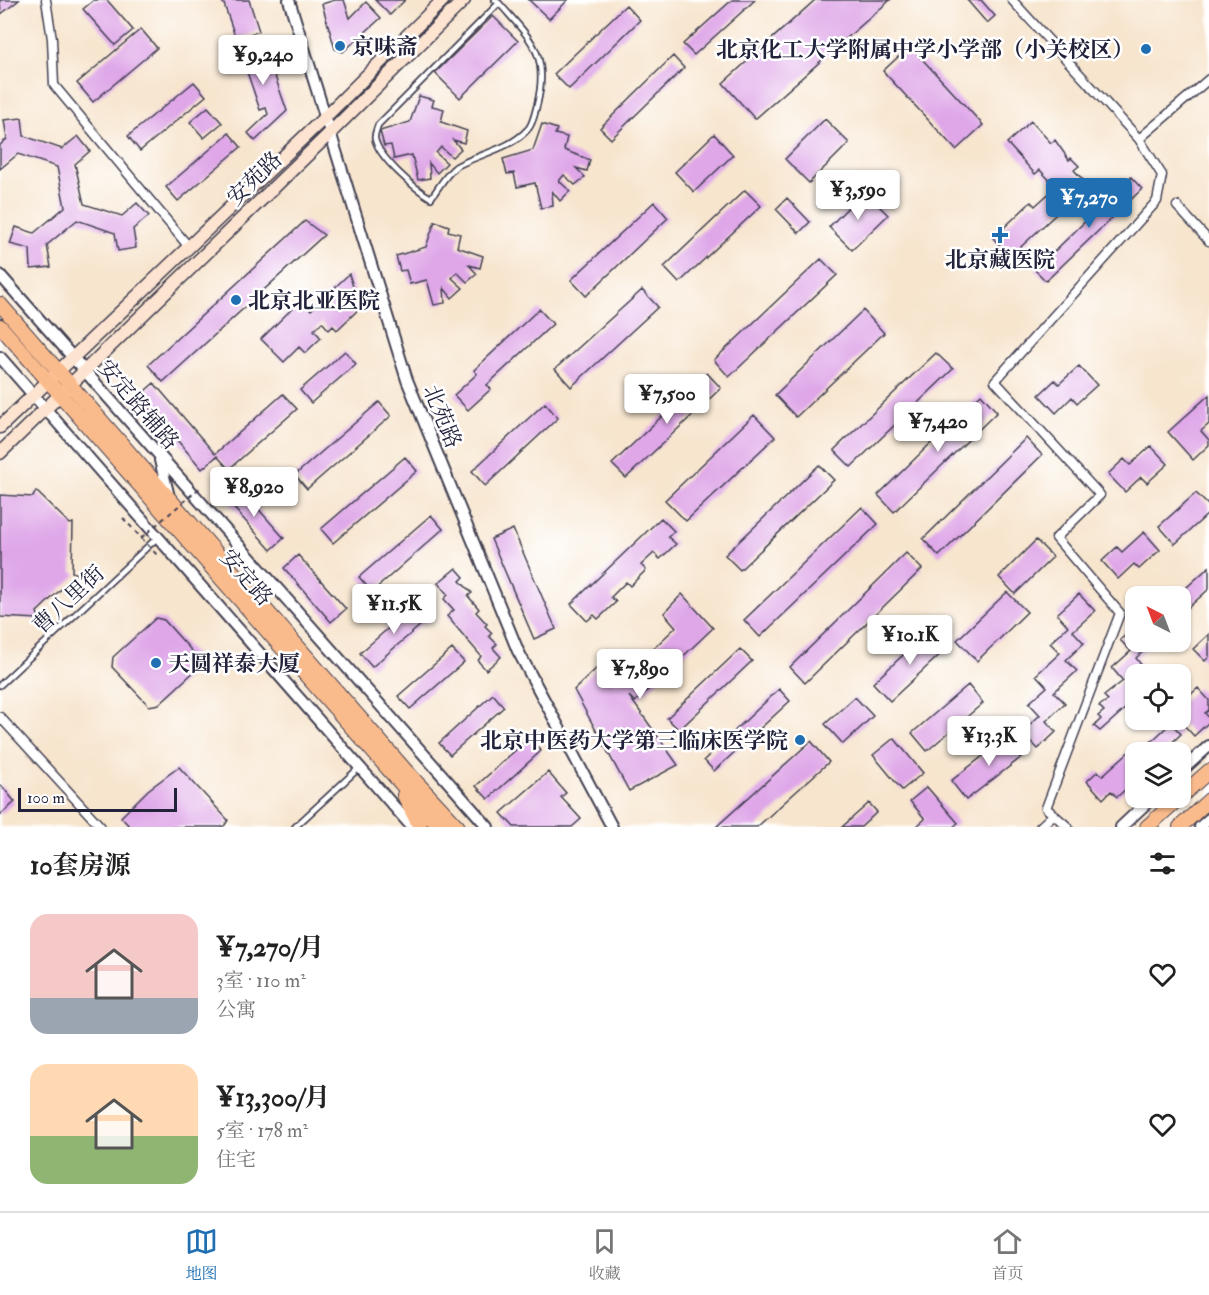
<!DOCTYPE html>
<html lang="zh">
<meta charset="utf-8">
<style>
body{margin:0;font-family:"IM FELL Double Pica","Noto Serif SC",serif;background:#f2f2f2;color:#222;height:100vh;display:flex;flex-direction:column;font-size:22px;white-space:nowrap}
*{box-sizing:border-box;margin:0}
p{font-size:20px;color:#767676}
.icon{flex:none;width:33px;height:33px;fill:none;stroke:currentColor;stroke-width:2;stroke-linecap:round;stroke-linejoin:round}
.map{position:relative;height:827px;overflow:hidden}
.panel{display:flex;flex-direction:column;background:#fff;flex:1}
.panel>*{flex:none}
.needle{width:39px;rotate:318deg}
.buttons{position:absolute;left:1125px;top:586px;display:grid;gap:12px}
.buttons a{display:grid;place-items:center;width:66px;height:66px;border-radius:12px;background:#fff;box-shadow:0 2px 4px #0004;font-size:30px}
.scale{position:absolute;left:18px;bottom:15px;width:159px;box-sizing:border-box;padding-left:6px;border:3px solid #22223b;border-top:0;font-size:16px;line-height:21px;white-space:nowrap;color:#22223b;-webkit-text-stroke:4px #fff;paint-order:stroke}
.price{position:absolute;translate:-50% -51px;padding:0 14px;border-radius:6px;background:#fff;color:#222;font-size:20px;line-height:39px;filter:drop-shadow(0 2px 3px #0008)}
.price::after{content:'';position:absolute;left:50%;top:36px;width:18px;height:14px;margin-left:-9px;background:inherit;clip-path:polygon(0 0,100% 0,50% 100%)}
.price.active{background:#1f6fb2;color:#fff}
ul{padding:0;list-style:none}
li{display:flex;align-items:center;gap:18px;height:150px;padding:0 30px}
li span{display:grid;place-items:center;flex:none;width:168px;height:120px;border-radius:18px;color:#555}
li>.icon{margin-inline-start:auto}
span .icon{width:72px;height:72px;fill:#fffc;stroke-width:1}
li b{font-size:26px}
h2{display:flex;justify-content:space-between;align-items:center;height:72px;padding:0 30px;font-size:26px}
.tabs{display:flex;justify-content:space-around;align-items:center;height:84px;border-top:2px solid #e0e0e0;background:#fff;font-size:16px;color:#767676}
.tabs a{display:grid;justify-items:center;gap:3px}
.tabs .active{color:#1f6fb2}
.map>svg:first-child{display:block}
</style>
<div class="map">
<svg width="1209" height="827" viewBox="0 0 1209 827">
<rect width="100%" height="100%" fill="#fff"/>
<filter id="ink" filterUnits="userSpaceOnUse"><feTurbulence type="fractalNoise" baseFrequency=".0167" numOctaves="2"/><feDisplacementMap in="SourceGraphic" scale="12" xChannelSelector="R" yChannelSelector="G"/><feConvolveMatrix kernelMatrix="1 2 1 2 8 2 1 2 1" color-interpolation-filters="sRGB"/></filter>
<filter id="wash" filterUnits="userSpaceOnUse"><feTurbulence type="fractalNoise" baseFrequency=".008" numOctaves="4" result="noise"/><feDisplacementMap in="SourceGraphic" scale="24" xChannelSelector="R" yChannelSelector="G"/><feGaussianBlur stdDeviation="1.35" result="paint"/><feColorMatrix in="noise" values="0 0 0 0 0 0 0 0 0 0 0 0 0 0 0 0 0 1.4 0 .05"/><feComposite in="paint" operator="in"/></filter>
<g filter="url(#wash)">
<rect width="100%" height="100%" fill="#f7e5ce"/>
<g id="blocks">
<path fill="#dfa7e8" d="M 0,0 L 19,0 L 1,14 Z
M 94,0 L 107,0 L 133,30 L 115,45 L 83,9 Z
M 220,0 L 249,0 L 259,31 L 236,39 L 224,4 Z
M 335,0 L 344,0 L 350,18 L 366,2 L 381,18 L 343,52 L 335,49 L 322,4 Z
M 375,0 L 405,0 L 390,15 Z
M 529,0 L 568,0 L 549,19 Z
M 732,0 L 755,0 L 694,55 L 683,44 Z
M 815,0 L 890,0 L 755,119 L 723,83 Z
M 967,0 L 981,0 L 995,16 L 987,23 Z
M 626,5 L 640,20 L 569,89 L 554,74 Z
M 493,16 L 518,41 L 460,98 L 435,73 Z
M 141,29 L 157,48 L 93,102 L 77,83 Z
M 262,39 L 287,111 L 255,141 L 248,133 L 268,114 L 266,108 L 260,110 L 239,48 Z
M 910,46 L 983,125 L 956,150 L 883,71 Z
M 673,56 L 684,68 L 611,139 L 600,128 Z
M 194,82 L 206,96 L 140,151 L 128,136 Z
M 419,96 L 434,100 L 432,106 L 444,109 L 441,122 L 467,131 L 464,143 L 453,140 L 461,149 L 452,157 L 441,147 L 436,153 L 447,163 L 437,173 L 429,163 L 430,178 L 418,180 L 412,155 L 394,159 L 391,145 L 384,146 L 380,131 L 410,122 Z
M 208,107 L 222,123 L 204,138 L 190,122 Z
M 22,118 L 24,136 L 62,149 L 78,136 L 90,151 L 75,164 L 84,204 L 122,216 L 137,203 L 149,216 L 133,229 L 136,248 L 118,251 L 115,233 L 77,220 L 47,245 L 51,267 L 31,269 L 30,249 L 10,244 L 16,227 L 34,233 L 65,207 L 57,167 L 18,154 L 0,169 L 0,145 L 7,139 L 4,120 Z
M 825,119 L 849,143 L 809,183 L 785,159 Z
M 1031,121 L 1051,143 L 1055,140 L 1069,160 L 1071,158 L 1079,166 L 1074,170 L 1085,182 L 1066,200 L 1068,203 L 1010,257 L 993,238 L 1031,202 L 1035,206 L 1056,187 L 1040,170 L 1035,174 L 1007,143 Z
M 542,124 L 557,129 L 555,134 L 567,137 L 564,150 L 590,160 L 587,171 L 576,168 L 585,177 L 575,185 L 564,175 L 559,181 L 570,191 L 560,201 L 552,191 L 553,206 L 541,208 L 535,183 L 517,187 L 514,173 L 507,174 L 503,159 L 533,150 Z
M 229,133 L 241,147 L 178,201 L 166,187 Z
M 714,134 L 733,155 L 694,192 L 675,172 Z
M 1131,177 L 1142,189 L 1046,281 L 1035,270 Z
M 745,190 L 761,206 L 679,283 L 664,267 Z
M 864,191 L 888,215 L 852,250 L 829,227 Z
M 787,198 L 810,222 L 799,233 L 776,209 Z
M 654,202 L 668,218 L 586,296 L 571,280 Z
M 305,221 L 324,235 L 163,382 L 148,365 Z
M 435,221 L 449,226 L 448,231 L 460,234 L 457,247 L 483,256 L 480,268 L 469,265 L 477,274 L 467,282 L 457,272 L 452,278 L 463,288 L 452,298 L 444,288 L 445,303 L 434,305 L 427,280 L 410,284 L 406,270 L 400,271 L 396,256 L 426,247 Z
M 821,259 L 837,275 L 729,377 L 714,360 Z
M 349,274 L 360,308 L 337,330 L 333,326 L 329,330 L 322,322 L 314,330 L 321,338 L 305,353 L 299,347 L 284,362 L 261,339 L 301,300 L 311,310 Z
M 642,290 L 658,307 L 571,387 L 555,369 Z
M 539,309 L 553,324 L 487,385 L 491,389 L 468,410 L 454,395 L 477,374 L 474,370 Z
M 863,310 L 884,333 L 796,417 L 775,395 Z
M 345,351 L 356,364 L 311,403 L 300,390 Z
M 936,353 L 953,369 L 851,467 L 834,450 Z
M 1079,366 L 1097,385 L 1077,403 L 1072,397 L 1056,413 L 1039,395 L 1055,380 L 1059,384 Z
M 707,373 L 721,388 L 626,478 L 612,464 Z
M 154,383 L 215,454 L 283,394 L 297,409 L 229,469 L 217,456 L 202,469 L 139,396 Z
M 981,394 L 997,412 L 894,512 L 878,495 Z
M 1209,395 L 1209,424 L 1201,431 L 1209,440 L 1209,445 L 1193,460 L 1168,432 Z
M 379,402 L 391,416 L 307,489 L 295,475 Z
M 545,403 L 558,418 L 485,486 L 472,471 Z
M 754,415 L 775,437 L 686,521 L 665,500 Z
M 1026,438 L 1042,455 L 939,556 L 923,539 Z
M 1151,446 L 1168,464 L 1147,483 L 1141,477 L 1125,492 L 1108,474 L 1124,459 L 1130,465 Z
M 405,457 L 417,471 L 333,543 L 321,529 Z
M 819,465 L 834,480 L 740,570 L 725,555 Z
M 238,486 L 284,538 L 271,550 L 225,498 Z
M 36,491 L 70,524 L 73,523 L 72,572 L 77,574 L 37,612 L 39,619 L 0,617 L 0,495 L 33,497 Z
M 1196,493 L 1209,506 L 1209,513 L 1175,544 L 1159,526 Z
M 862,507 L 878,524 L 760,637 L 744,620 Z
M 431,515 L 443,529 L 372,592 L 359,577 Z
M 661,518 L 674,531 L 668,537 L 676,544 L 660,559 L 654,553 L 641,565 L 646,570 L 630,586 L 626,582 L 611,597 L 616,602 L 598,619 L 594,615 L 587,621 L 571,604 Z
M 513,529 L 556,629 L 534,639 L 491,539 Z
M 1144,532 L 1160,550 L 1139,569 L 1134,564 L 1118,579 L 1102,561 L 1117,547 L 1122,552 Z
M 1036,540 L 1053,557 L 1015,594 L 999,577 Z
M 906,553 L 922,569 L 805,683 L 790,667 Z
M 298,555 L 346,609 L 331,622 L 284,568 Z
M 1209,567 L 1209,589 L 1180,615 L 1180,597 L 1176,597 Z
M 456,568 L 464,577 L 460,581 L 472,593 L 468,596 L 479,609 L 476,612 L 487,624 L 485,626 L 492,633 L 489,636 L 497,644 L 493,648 L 501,657 L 486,670 L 478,661 L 481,656 L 447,616 L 454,610 L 444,599 L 448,595 L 438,583 Z
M 1007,592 L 1027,612 L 977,661 L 957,640 Z
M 682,594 L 713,628 L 635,702 L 629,696 L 678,765 L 629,791 L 574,690 L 600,665 L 617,683 L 676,627 L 664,613 Z
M 1079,594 L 1095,611 L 1073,631 L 1084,643 L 1066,660 L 1077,671 L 1054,692 L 1065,703 L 1046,721 L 1056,732 L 1038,749 L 1022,732 L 1040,715 L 1029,703 L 1047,687 L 1036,675 L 1060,653 L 1050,643 L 1068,626 L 1057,614 Z
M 416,604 L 429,618 L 372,667 L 360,653 Z
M 156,618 L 164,620 L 199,659 L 199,667 L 159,704 L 149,706 L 112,667 L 113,657 Z
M 1136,626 L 1136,642 L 1153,642 L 1136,658 L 1145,670 L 1140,675 L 1136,675 L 1136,679 L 1129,685 L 1136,695 L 1136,699 L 1100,731 L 1094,726 L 1101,719 L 1098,716 L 1104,711 L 1099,706 L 1108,700 L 1104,696 L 1123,681 L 1112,668 L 1131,651 L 1120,640 Z
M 929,631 L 946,649 L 890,701 L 873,683 Z
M 1209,634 L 1209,657 L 1205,661 L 1193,649 Z
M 452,649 L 464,662 L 410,709 L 398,696 Z
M 740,649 L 752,661 L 679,730 L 667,718 Z
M 968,685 L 983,703 L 927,751 L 912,733 Z
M 1198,688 L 1209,700 L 1209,710 L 1205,713 L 1209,718 L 1209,722 L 1194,736 L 1180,721 L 1180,715 L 1184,712 L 1180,704 Z
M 779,689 L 790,701 L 714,771 L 704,760 Z
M 493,694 L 504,707 L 450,755 L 439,743 Z
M 855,697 L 873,716 L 843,744 L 825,724 Z
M 1171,723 L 1181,734 L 1161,753 L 1139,753 Z
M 1011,734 L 1027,753 L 966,800 L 951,781 Z
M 529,738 L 541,751 L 488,799 L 476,786 Z
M 894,738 L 923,773 L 902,790 L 873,755 Z
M 811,741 L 829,762 L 757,827 L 716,827 Z
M 1133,748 L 1137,753 L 1136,780 L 1117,797 L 1111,791 L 1103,799 L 1087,781 L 1098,771 L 1102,776 Z
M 179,767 L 228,820 L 225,825 L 222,827 L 130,827 L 121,817 L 148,790 Z
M 548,772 L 566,793 L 561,797 L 581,819 L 572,827 L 514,827 L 501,813 Z
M 1,785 L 15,802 L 0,815 L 0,787 Z
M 927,787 L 958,823 L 953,827 L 916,827 L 925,819 L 910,801 Z
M 869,803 L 877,812 L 861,827 L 842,827 Z"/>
</g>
</g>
<g filter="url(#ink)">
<use href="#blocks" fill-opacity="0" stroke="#423f51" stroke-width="1.5"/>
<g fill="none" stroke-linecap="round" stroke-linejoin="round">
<defs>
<path id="service" d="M 495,0 L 499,3 C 530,39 550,53 537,105 C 535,112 533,125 527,130 C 510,149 479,154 457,166 C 447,172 438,189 431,198 C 415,189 379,158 375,139 C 374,134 377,129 378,125 L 499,3
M 0,685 L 158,537
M 295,827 L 359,768"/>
<path id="minor" d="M 46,0 L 52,39 L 54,85 L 189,247
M 1012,0 L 1139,139 L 1162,175 L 1157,201 L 995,381 L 1100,495 L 1056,538 L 1120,613 L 1046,808 L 1068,827
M 1139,139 L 1209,79
M 1177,206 L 1209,241
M 0,717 L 101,827
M 1040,827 L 1053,815"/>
<path id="tertiary" d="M 289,0 L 407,380 L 518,651 L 612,827
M 0,275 L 488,827
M 0,357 L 412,827
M 160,460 L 169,497
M 1180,772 L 1209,746
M 1121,827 L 1152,798
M 1200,827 L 1209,819"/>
<path id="secondary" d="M 0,427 L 324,118 L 443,0
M 0,453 L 329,134 L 464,0"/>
<path id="primary" d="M 0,304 L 406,771 L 458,827
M 0,326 L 439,827
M 404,795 L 420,827
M 1180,797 L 1209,771
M 1147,827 L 1179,798
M 1180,827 L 1209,800"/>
</defs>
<use href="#service" stroke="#423f51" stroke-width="8"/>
<use href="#minor" stroke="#423f51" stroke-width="11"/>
<use href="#tertiary" stroke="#423f51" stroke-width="14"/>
<use href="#secondary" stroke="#423f51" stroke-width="15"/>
<use href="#primary" stroke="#423f51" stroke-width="16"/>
<use href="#service" stroke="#fff" stroke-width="4.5"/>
<use href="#minor" stroke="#fff" stroke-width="8"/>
<use href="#tertiary" stroke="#fff" stroke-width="10"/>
<use href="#secondary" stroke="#fde4d1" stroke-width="12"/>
<use href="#primary" stroke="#fabb8c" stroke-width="14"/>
<path stroke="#423f51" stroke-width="2" stroke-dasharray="4.5 4.5" stroke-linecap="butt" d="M 123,518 L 157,555
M 141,538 L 202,486"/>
</g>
</g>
<g fill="#1f6fb2" stroke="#fff" stroke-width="2">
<circle cx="340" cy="46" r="6"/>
<circle cx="1146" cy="49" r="6"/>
<path d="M997 226h6v6h6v6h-6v6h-6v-6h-6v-6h6z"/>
<circle cx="236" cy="300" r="6"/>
<circle cx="156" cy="663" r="6"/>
<circle cx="800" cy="740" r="6"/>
</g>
<g text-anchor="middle" stroke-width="5" stroke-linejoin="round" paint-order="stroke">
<g font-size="22" font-weight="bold" fill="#22223b" stroke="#fff" text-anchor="start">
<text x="352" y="54">京味斋</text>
<text x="1134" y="57" text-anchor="end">北京化工大学附属中学小学部（小关校区）</text>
<text x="1000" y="267" text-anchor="middle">北京藏医院</text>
<text x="248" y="308">北京北亚医院</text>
<text x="168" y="671">天圆祥泰大厦</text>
<text x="788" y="748" text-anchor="end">北京中医药大学第三临床医学院</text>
</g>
<g font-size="22" fill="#22223b" stroke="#fff">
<text transform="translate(254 178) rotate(-44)" y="8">安苑路</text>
<text transform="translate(139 404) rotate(49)" y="8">安定路辅路</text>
<text transform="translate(443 416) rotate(68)" y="8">北苑路</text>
<text transform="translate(247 577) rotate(49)" y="8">安定路</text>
<text transform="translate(68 599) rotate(-43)" y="8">曹八里街</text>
</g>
</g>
</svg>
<div class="buttons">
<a><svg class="needle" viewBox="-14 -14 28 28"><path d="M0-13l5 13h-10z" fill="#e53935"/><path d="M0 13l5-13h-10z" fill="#767676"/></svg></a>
<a><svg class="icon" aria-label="locate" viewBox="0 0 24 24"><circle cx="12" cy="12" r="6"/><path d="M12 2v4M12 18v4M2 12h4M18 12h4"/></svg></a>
<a><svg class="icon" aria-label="layers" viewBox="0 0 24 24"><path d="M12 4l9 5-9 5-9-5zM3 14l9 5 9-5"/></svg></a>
</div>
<div class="scale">100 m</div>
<b class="price" style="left:263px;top:86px">¥9,240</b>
<b class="price" style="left:858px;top:221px">¥3,590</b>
<b class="price active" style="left:1089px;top:229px">¥7,270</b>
<b class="price" style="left:667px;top:425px">¥7,500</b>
<b class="price" style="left:938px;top:453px">¥7,420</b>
<b class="price" style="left:254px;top:518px">¥8,920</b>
<b class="price" style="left:394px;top:635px">¥11.5K</b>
<b class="price" style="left:910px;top:666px">¥10.1K</b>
<b class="price" style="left:640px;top:700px">¥7,890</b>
<b class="price" style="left:989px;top:767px">¥13.3K</b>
</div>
<section class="panel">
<h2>10套房源<svg class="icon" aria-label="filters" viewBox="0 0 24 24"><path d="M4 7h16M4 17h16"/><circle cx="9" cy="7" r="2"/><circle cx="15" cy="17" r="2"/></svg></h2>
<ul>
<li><span style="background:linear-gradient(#f6c9c9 70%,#9aa5b1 0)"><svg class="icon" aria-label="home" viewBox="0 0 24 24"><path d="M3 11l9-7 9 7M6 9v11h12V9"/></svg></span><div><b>¥7,270/月</b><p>3室 · 110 m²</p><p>公寓</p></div><svg class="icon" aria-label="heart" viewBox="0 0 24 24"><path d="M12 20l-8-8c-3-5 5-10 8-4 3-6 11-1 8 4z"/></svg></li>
<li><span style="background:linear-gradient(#ffd9b3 60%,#8fb573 0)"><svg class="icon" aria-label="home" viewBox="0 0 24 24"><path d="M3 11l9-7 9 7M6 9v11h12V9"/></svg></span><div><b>¥13,300/月</b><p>5室 · 178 m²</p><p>住宅</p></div><svg class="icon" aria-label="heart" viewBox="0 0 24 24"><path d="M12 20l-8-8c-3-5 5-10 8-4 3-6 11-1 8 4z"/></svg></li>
</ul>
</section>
<nav class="tabs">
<a class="active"><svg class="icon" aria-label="map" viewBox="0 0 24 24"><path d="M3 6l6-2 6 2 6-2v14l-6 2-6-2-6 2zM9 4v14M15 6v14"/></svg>地图</a>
<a><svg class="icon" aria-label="saved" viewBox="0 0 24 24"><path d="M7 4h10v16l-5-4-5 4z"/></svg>收藏</a>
<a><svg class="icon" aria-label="home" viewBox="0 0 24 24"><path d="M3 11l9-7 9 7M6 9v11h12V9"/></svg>首页</a>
</nav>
